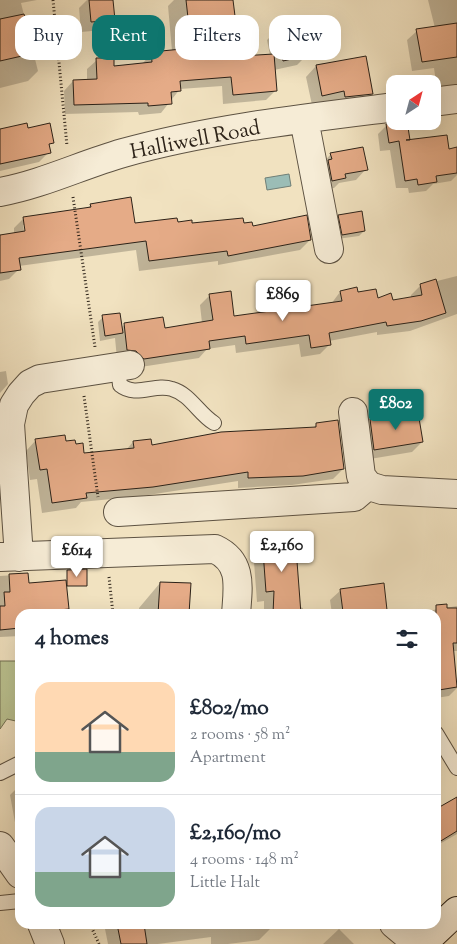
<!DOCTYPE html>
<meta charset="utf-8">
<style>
body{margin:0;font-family:"Sorts Mill Goudy",serif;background:#f2f2f3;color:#1f2937;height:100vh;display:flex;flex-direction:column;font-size:19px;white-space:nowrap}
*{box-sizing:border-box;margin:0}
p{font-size:16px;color:#747a83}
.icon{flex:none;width:28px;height:28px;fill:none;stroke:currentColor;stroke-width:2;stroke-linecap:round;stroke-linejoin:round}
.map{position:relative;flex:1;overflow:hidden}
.side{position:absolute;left:15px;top:609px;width:426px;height:320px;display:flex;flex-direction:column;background:#fff;border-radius:15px;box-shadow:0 5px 20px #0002}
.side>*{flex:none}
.top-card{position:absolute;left:15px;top:15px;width:428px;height:45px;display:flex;gap:10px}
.needle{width:32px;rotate:36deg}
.fabs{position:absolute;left:386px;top:75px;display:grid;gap:10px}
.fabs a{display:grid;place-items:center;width:55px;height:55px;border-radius:10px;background:#fff;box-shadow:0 5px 20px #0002;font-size:25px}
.price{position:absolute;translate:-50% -42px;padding:0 11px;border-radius:5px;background:#fff;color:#222;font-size:16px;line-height:32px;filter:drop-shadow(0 1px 2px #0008)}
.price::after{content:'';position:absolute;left:50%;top:30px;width:15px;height:11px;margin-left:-8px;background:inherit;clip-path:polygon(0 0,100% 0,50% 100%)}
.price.active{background:#0f766e;color:#fff}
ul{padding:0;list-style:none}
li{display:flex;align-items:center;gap:15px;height:125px;padding:0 20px}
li+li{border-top:1px solid #e0e1e3}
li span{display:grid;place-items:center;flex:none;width:140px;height:100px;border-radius:15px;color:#555}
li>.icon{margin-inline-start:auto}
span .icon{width:60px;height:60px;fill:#fffc;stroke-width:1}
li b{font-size:21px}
h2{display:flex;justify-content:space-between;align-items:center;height:60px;padding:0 20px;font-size:21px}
.pill{padding:0 18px;border-radius:15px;background:#fff;box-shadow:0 5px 20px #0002;font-size:18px;line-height:45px}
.pill.active{background:#0f766e;color:#fff}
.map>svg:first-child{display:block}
</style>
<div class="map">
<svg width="457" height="944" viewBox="0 0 457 944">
<rect width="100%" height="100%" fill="#f1e2c0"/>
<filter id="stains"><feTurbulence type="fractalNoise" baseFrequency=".004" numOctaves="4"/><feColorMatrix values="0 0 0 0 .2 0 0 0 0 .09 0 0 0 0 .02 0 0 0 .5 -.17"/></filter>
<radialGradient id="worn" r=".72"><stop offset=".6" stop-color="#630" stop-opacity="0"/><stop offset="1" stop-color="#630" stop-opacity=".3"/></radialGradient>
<path fill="#bcc391" stroke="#747254" d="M 0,661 L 20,661 L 20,722 L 7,719 L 0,729 Z"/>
<path fill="#9bbdb6" stroke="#6f7f77" d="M 289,174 L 291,186 L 267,190 L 265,178 Z"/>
<path fill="#0003" fill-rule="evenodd" d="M 0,0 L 37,0 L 21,3 L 38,71 L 28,81 L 0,88 Z
M 87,0 L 112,0 L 114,20 L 103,30 L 81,32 L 79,8 Z
M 174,0 L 232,0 L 239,58 L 270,55 L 267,40 L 277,30 L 307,55 L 297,65 L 274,70 L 276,90 L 266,100 L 223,104 L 222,86 L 180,89 L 161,113 L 139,115 L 138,112 L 65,114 L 64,91 L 73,81 L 87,81 L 87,69 L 97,60 L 113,67 L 142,64 L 152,53 L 172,51 L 168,6 Z
M 428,0 L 457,0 L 457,87 L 437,90 L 434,68 L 412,71 L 407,40 L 417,31 L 435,28 Z
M 316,66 L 372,94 L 362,104 L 335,107 L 334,101 L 312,105 L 306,77 Z
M 400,121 L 405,121 L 408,139 L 457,152 L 457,175 L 451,181 L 433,184 L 426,191 L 409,193 L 408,188 L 396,188 L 390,150 L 380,151 L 378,134 L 387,125 Z
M 27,129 L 52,142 L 48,146 L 49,152 L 39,162 L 0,171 L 0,130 Z
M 331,154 L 366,169 L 356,180 L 339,183 L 334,188 L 322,190 L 321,165 Z
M 91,205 L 134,224 L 243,225 L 310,240 L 300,250 L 218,265 L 218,261 L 139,271 L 136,250 L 19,266 L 19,269 L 9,279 L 0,281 L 0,236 L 14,234 L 14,228 L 24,218 L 86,209 ZM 23,225 L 26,225 L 25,237 Z
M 339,216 L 364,231 L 359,236 L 337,239 L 334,221 Z
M 457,276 L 457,314 L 410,331 L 377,335 L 377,332 L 329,341 L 330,344 L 320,354 L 301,357 L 299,344 L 236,353 L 235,345 L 207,349 L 199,358 L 134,368 L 117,359 L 115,338 L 100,341 L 98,322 L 103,317 L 121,328 L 125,324 L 164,330 L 202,323 L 200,305 L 210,295 L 233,318 L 331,304 L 340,292 L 357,293 L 392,302 L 411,298 L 411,295 L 421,285 Z
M 6,371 L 8,384 L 0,393 L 0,372 Z
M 370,421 L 422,442 L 412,452 L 364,460 L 360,431 Z
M 316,425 L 343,469 L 333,479 L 292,485 L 238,488 L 238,481 L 142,496 L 81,502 L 76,508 L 42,513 L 37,479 L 30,480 L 26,451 L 36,440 L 65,442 L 83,454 L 126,450 L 133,442 L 151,447 L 313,428 Z
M 263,538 L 300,607 L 303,608 L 303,614 L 264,614 L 264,601 L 257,602 L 253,549 Z
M 27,574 L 28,584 L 68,608 L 62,614 L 20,614 L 20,636 L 0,637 L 0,576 Z
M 160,583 L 188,614 L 139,614 L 139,608 Z
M 341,590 L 386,609 L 381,614 L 332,614 L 330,600 Z
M 457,606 L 457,651 L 453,651 L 457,688 L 449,696 L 436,698 L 436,614 L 409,614 Z
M 20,785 L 20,827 L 16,828 L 10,795 Z
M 457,798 L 457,834 L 436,846 L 436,810 Z
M 104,924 L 269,924 L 270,929 L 259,940 L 228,944 L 211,944 L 211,937 L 158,944 L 108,944 Z
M 339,929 L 354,944 L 323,944 Z"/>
<path fill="#e5ab87" stroke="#2c2218" d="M 89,0 L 113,0 L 115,20 L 91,22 Z
M 186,0 L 233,0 L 240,56 L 274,54 L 277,91 L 233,95 L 231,77 L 180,81 L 181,91 L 171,92 L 172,104 L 148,106 L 148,103 L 74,105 L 73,80 L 97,79 L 96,58 L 114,58 L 114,66 L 152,62 L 151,52 L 182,49 L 180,27 L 189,27 Z
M 24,14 L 35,53 L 0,61 L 0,19 Z
M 301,22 L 309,55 L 283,61 L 276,29 Z
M 457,23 L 457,57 L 422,62 L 416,29 Z
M 366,56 L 373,94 L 345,97 L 344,91 L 322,96 L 316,65 Z
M 407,121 L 410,140 L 406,140 L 447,135 L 449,149 L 457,147 L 457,173 L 436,176 L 437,182 L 418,185 L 417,179 L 405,181 L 399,141 L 389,143 L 386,124 Z
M 27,123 L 28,128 L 50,123 L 54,143 L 49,144 L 51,153 L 0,164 L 0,129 Z
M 363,147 L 368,170 L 345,174 L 346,178 L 332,181 L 328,160 L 332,159 L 330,153 Z
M 131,197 L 135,223 L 177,218 L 178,222 L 192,220 L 192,223 L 243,218 L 244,223 L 252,222 L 253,226 L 307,215 L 311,240 L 228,256 L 227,251 L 149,261 L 146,241 L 19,258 L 21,270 L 0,273 L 0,235 L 25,231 L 23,217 L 91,207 L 90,204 Z
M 362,211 L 365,231 L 342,235 L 338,215 Z
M 436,279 L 446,313 L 421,321 L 387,326 L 386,322 L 329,333 L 331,345 L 311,348 L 309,335 L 246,344 L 245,336 L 209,341 L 210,349 L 144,359 L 136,351 L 127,350 L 124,323 L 163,317 L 165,328 L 213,320 L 209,294 L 231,291 L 234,316 L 342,301 L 340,291 L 357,287 L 358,292 L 376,289 L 378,298 L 391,293 L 393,300 L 422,295 L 420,284 Z
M 120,313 L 123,333 L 105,336 L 102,315 Z
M 418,412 L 423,442 L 374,450 L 370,419 Z
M 338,420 L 344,469 L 303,476 L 248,478 L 248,472 L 153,487 L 86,493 L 87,498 L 52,503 L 47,469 L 40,470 L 35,439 L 65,435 L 66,441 L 75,440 L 76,444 L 83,443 L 84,453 L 134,448 L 133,441 L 151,439 L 152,445 L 221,432 L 316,427 L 316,423 Z
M 295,535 L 301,614 L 273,614 L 274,591 L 266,592 L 262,537 Z
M 87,569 L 87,586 L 67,586 L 67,570 Z
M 28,573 L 29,583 L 66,580 L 69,609 L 20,614 L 20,628 L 0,630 L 0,606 L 5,606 L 4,592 L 10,592 L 9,574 Z
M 160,582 L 191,583 L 189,614 L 158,614 Z
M 384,583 L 387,610 L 361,613 L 360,610 L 343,612 L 340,589 Z
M 447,604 L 447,608 L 457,608 L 457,643 L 453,643 L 457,687 L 439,690 L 436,673 L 436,605 Z
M 457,797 L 457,831 L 436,844 L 436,809 Z
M 117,924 L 144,924 L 147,944 L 121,944 Z"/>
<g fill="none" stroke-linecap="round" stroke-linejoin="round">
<defs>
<path id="lane" d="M 118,367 L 120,385 C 136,398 155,383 172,389 C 190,394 199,414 214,423
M 436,733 L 457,768
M 0,773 L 20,763
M 0,903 L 20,901"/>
<path id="street" d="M 432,102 L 457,99
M 304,119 L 329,249
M 0,192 C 43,184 81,165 123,153 C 208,129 307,118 395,107
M 353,412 L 361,476 L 369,486 L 382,490 L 457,494
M 118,512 L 354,497 L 368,485
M 0,557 L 215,549 C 243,562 238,587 236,614
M 19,557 L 10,424 L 14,405 L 21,394 L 30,384 L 40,379 L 130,365
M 0,846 L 20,874
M 42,924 L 50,944
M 394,924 L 418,944"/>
<path id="secondary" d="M 422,944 L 457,911"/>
</defs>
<use href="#lane" stroke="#5d5242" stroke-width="16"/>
<use href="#street" stroke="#5d5242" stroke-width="30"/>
<use href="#secondary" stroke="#2c2218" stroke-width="30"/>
<path stroke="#2c2218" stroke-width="3" stroke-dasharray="1 2.5" stroke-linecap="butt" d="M 53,0 L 67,146
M 73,197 L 95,347
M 84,396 L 98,497
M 109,577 L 113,614
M 90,924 L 99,944
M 70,927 L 88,924"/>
<use href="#lane" stroke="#f6ecd6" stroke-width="14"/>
<use href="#street" stroke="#f6ecd6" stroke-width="28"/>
<use href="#secondary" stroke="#f6ecd6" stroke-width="28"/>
</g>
<g text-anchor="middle" stroke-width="5" stroke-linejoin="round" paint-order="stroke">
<g font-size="21" fill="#2c2218" stroke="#f6ecd6">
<text transform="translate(195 139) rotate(-11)" y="7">Halliwell Road</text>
</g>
</g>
<rect width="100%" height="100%" filter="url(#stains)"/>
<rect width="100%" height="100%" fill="url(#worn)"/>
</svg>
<div class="fabs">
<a><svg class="needle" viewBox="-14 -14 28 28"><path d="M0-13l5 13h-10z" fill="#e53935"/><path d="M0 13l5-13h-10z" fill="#747a83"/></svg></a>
</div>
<b class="price" style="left:283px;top:322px">£869</b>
<b class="price active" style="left:396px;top:431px">£802</b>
<b class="price" style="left:282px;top:573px">£2,160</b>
<b class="price" style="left:77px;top:578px">£614</b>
<div class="top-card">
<a class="pill">Buy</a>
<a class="pill active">Rent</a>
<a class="pill">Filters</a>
<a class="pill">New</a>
</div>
<section class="side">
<h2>4 homes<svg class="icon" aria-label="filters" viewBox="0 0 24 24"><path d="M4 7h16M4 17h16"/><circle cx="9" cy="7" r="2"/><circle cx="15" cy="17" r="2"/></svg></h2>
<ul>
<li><span style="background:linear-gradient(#ffd9b3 70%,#7fa58c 0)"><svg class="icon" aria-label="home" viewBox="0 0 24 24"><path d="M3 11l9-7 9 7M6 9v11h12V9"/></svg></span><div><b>£802/mo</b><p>2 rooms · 58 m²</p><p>Apartment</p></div></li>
<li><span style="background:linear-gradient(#c9d6e8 65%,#7fa58c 0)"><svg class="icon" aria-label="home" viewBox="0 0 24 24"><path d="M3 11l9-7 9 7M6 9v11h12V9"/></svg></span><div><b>£2,160/mo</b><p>4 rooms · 148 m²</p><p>Little Halt</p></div></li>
</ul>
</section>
</div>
